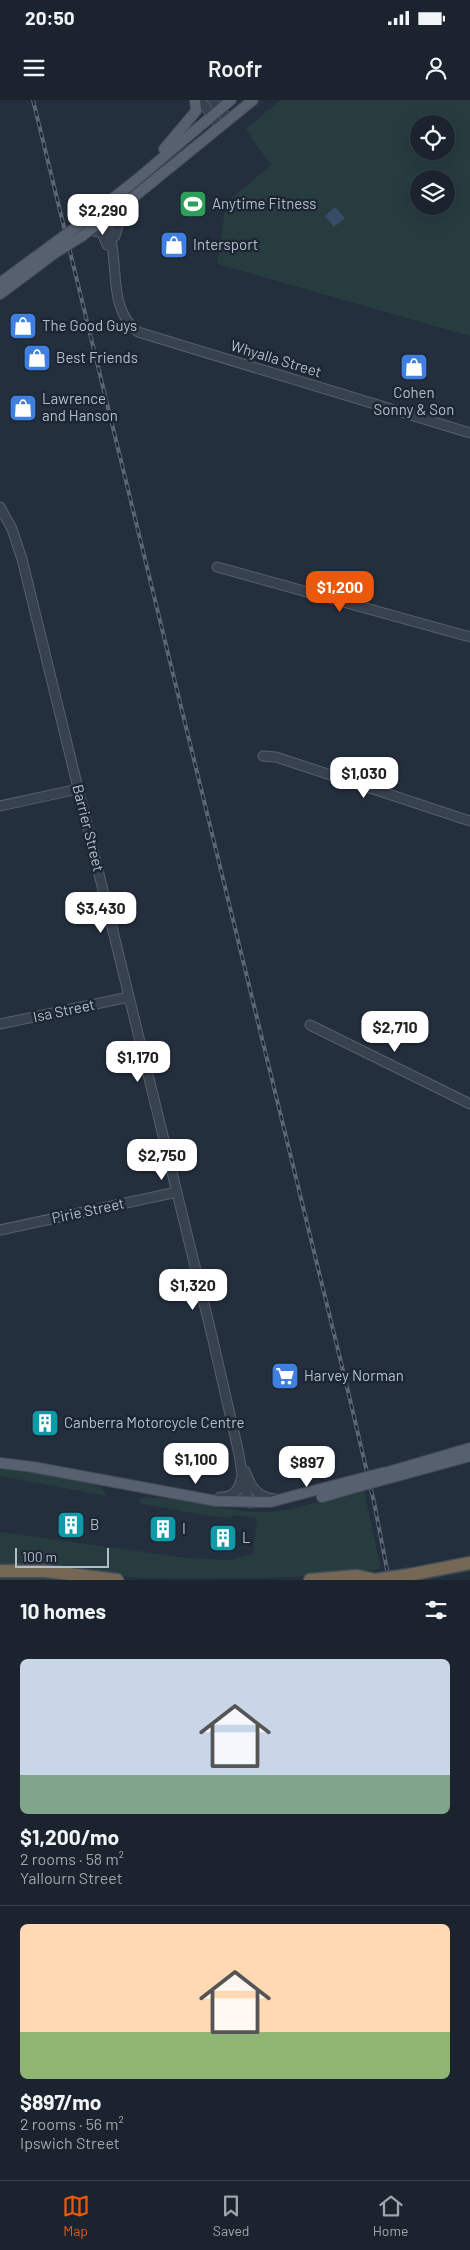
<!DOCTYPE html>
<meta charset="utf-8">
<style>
body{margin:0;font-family:Barlow,sans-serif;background:#282f3a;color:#f1f3f6;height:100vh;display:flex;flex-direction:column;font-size:19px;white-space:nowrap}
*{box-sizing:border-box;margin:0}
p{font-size:16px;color:#a0a4aa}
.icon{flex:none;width:28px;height:28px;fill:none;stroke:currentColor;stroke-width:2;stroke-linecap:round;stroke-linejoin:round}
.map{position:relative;height:1480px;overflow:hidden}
.side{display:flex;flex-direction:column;background:#1b232e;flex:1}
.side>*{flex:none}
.fabs{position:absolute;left:410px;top:15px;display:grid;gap:10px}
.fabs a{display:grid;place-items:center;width:45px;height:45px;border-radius:50%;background:#1b232e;box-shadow:0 5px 20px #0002,0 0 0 1px #39404a;font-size:25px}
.scale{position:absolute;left:15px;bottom:12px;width:94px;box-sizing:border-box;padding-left:5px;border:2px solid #b4bcc9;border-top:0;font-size:14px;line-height:18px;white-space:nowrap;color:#b4bcc9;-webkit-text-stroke:4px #1d2633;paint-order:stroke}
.price{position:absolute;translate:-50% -42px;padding:0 11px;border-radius:10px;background:#fff;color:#222;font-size:16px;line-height:32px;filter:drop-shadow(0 1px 2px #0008)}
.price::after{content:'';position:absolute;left:50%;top:30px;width:15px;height:11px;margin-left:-8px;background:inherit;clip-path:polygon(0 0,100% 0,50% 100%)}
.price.selected{background:#ea580c;color:#fff}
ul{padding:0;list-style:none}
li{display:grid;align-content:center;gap:10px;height:265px;padding:0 20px}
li+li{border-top:1px solid #39404a}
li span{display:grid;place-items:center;height:155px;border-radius:8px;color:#555}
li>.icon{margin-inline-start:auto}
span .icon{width:90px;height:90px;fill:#fffc;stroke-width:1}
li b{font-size:21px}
h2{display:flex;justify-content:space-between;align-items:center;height:60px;padding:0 20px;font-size:21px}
.status{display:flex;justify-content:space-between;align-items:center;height:35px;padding:0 25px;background:#1b232e;direction:ltr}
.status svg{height:14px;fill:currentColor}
header{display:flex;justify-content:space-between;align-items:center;height:65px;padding:0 20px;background:#1b232e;font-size:22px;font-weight:600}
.dock{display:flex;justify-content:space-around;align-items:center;height:70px;border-top:1px solid #39404a;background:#1b232e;font-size:14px;color:#a0a4aa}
.dock a{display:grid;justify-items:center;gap:2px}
.dock .selected{color:#ea580c}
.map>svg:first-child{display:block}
</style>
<div class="status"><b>20:50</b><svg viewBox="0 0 49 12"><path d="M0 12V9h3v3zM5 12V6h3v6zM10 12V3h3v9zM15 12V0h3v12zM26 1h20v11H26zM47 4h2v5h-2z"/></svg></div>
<header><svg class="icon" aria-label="menu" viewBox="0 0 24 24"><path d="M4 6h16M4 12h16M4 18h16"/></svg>Roofr<svg class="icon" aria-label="person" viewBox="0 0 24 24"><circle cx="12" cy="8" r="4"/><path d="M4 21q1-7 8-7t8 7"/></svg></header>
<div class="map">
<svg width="470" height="1480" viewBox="0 0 470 1480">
<rect width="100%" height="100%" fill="#242f3e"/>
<path fill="#263c3f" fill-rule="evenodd" d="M 281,0 L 470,0 L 470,236 L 217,164 L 226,103 L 271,65 L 245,29 ZM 419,24 L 446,24 L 446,51 L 419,51 ZM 419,79 L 446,79 L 446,106 L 419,106 Z
M 0,1365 L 83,1381 L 102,1388 L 107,1396 L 0,1376 Z
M 364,1390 L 381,1469 C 301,1480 220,1479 140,1478 L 37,1465 L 0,1465 L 0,1432 L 187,1458 L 229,1460 L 253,1454 L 257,1418 L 232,1415 L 231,1418 L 210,1416 L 139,1403 L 140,1399 L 143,1397 L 174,1399 L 241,1411 L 265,1412 L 287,1410 Z
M 0,1474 L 90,1480 L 0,1480 Z"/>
<path fill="#394c67" d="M 335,107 L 345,118 L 334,127 L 325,116 Z"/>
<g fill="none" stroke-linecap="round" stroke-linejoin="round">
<defs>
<path id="minor" d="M 200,0 L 220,26
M 212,0 L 228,19
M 103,120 C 124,154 103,205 138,232 L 470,333
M 90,130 L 102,133 L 107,145
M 115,136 L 121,114 L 127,104
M 0,407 L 12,429 L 22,459 L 212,1236 L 239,1354 L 244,1388 L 250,1403
M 217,467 L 470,537
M 263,656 L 276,657 L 470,721
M 0,706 L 78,689
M 0,924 L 129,897
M 310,925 L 470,1004
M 0,1130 L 177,1092
M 245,1371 C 251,1387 256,1397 275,1399
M 220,1397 C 233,1398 239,1390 241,1379"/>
<path id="major" d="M 164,49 L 196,11 L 195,0
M 79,125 L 135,81 L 231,0
M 82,136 L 130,100 L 253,0
M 0,183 L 53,144
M 0,194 L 55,153
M 0,1363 L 33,1367 L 216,1401 L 270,1402 L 351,1381
M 388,1372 L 470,1348
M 390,1378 L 470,1356
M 322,1397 L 353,1388"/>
<path id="highway" d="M 0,1471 L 45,1471 L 117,1480
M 409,1475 L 470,1463
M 310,1480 L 357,1476 L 375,1480"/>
</defs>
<use href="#minor" stroke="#565f6c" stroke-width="11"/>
<use href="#major" stroke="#414a57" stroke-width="12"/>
<use href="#highway" stroke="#434c59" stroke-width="15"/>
<use href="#minor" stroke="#38414e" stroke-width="9"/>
<use href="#major" stroke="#56606e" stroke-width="10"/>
<use href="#highway" stroke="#746855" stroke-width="12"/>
<defs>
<path id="rail" d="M 33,0 L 348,1291 L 374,1402 L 389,1480"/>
</defs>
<use href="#rail" stroke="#5a6575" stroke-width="4"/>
<use href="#rail" stroke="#1d2633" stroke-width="2" stroke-dasharray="5.5" stroke-linecap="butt"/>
<defs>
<path id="major-bridge" d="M 53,144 L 79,125
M 55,153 L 82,136
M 351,1381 L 386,1372
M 353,1388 L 390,1378"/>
<path id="highway-bridge" d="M 375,1480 L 409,1475"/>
</defs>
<use href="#major-bridge" stroke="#414a57" stroke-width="12" stroke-linecap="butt"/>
<use href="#highway-bridge" stroke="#434c59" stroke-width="15" stroke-linecap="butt"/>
<use href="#major-bridge" stroke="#56606e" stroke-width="10"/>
<use href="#highway-bridge" stroke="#746855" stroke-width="12"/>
</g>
<defs>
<symbol id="stadium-square" viewBox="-11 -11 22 22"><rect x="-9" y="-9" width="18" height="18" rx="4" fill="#2e9e5b" stroke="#1d2633"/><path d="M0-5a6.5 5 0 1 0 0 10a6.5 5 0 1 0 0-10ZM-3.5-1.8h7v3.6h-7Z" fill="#fff"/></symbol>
<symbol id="shop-square" viewBox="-11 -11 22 22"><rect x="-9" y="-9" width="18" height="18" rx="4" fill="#3f7fe0" stroke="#1d2633"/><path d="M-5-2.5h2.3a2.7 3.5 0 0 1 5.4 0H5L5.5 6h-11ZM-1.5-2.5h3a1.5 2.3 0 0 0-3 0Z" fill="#fff"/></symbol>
<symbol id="supermarket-square" viewBox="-11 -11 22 22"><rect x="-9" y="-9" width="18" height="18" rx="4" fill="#3f7fe0" stroke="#1d2633"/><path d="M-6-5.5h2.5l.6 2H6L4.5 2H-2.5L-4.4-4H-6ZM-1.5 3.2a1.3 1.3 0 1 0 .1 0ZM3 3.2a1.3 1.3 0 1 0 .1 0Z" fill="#fff"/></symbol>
<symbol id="building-square" viewBox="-11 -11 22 22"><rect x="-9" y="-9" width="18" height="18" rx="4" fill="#0f9aa8" stroke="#1d2633"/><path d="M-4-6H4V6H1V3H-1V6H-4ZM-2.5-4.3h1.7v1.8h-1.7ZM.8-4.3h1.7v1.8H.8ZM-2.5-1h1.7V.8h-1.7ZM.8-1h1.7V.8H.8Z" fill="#fff"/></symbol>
</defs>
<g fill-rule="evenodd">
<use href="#stadium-square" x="177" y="88" width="32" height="32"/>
<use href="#shop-square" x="158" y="129" width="32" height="32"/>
<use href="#shop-square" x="7" y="210" width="32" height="32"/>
<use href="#shop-square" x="21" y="242" width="32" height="32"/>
<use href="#shop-square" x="398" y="251" width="32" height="32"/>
<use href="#shop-square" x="7" y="292" width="32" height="32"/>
<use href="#supermarket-square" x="269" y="1260" width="32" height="32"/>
<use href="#building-square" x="29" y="1307" width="32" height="32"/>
<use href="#building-square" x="55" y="1409" width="32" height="32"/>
<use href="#building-square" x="147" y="1413" width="32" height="32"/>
<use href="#building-square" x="207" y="1422" width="32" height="32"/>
</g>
<g text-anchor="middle" stroke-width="5" stroke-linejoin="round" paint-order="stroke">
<g font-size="15" fill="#b4bcc9" stroke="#1d2633" text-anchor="start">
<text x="212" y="109">Anytime Fitness</text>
<text x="193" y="150">Intersport</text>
<text x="42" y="231">The Good Guys</text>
<text x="56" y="263">Best Friends</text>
<text x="414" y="298" text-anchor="middle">Cohen<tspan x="414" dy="17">Sonny &amp; Son</tspan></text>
<text x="42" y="304">Lawrence<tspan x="42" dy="17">and Hanson</tspan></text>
<text x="304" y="1281">Harvey Norman</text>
<text x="64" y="1328">Canberra Motorcycle Centre</text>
<text x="90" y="1430">B</text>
<text x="182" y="1434">I</text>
<text x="242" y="1443">L</text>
</g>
<g font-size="15" fill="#b4bcc9" stroke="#1d2633">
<text transform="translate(276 259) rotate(17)" y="5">Whyalla Street</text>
<text transform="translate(88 728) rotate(76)" y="5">Barrier Street</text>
<text transform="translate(64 911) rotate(-12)" y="5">Isa Street</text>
<text transform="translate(88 1111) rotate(-12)" y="5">Pirie Street</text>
</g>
</g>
</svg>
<div class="fabs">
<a><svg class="icon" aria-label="locate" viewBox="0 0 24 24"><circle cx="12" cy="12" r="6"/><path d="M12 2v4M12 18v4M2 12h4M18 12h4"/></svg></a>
<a><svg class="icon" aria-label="layers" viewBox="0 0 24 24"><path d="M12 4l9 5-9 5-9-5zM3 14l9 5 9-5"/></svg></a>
</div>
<div class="scale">100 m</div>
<b class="price" style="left:103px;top:136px">$2,290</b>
<b class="price selected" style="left:340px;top:513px">$1,200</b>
<b class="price" style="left:364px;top:699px">$1,030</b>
<b class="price" style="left:101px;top:834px">$3,430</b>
<b class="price" style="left:395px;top:953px">$2,710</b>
<b class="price" style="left:138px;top:983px">$1,170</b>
<b class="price" style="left:162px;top:1081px">$2,750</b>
<b class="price" style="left:193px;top:1211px">$1,320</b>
<b class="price" style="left:196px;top:1385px">$1,100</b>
<b class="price" style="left:307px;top:1388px">$897</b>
</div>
<section class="side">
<h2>10 homes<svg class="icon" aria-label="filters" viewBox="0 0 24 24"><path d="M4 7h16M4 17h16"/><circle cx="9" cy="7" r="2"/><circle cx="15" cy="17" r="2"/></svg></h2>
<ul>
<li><span style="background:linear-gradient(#c9d6e8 75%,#7fa58c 0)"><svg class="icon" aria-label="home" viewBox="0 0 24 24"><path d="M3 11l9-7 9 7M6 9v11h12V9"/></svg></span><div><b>$1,200/mo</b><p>2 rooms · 58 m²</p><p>Yallourn Street</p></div></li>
<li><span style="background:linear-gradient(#ffd9b3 70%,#8fb573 0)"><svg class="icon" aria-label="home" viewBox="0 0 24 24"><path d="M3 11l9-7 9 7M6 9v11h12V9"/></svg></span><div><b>$897/mo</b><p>2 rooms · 56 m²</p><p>Ipswich Street</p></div></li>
</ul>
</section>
<nav class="dock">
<a class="selected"><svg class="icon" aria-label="map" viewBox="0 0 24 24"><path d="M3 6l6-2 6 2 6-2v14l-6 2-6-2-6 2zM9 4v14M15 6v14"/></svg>Map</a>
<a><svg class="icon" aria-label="saved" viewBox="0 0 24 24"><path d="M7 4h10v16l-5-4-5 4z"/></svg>Saved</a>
<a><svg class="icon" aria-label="home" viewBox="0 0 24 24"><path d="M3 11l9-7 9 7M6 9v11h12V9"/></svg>Home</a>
</nav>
